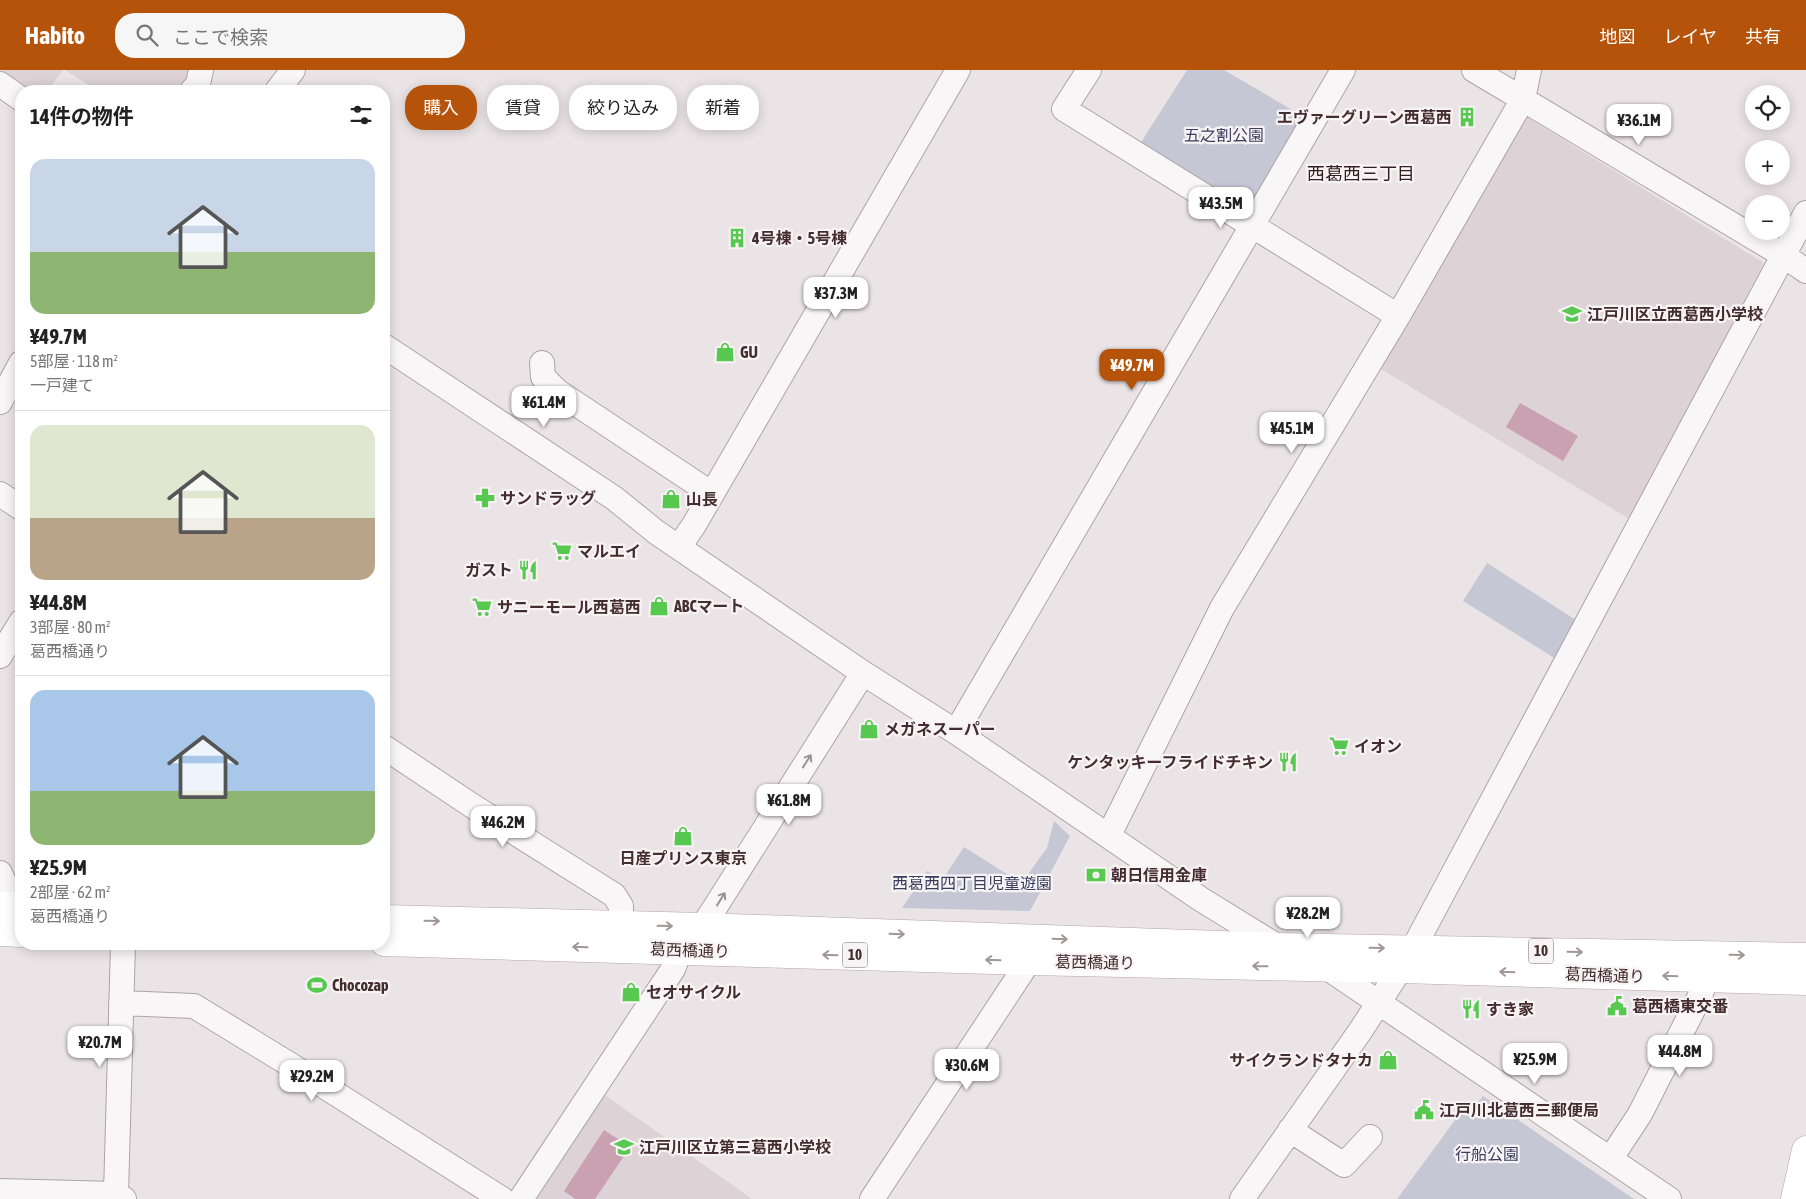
<!DOCTYPE html>
<html lang="ja">
<meta charset="utf-8">
<style>
body{margin:0;font-family:"Asap Condensed","Noto Sans JP",sans-serif;background:#f6f6f6;color:#222;height:100vh;display:flex;flex-direction:column;font-size:19px;white-space:nowrap}
*{box-sizing:border-box;margin:0}
p{font-size:16px;color:#767676}
.icon{flex:none;width:28px;height:28px;fill:none;stroke:currentColor;stroke-width:2;stroke-linecap:round;stroke-linejoin:round}
.map{position:relative;flex:1;overflow:hidden}
.details{position:absolute;left:15px;top:15px;width:375px;height:865px;display:flex;flex-direction:column;background:#fff;border-radius:20px;box-shadow:0 2px 12px #0003}
.details>*{flex:none}
.top-card{position:absolute;left:405px;top:15px;width:475px;height:45px;display:flex;gap:10px}
.buttons{position:absolute;left:1745px;top:15px;display:grid;gap:10px}
.buttons a{display:grid;place-items:center;width:45px;height:45px;border-radius:50%;background:#fff;box-shadow:0 2px 12px #0003;font-size:25px}
.price{position:absolute;translate:-50% -42px;padding:0 11px;border-radius:10px;background:#fff;color:#222;font-size:16px;line-height:32px;filter:drop-shadow(0 1px 2px #0008)}
.price::after{content:'';position:absolute;left:50%;top:30px;width:15px;height:11px;margin-left:-8px;background:inherit;clip-path:polygon(0 0,100% 0,50% 100%)}
.price.selected{background:#b45309;color:#fff}
ul{padding:0;list-style:none}
li{display:grid;align-content:center;gap:10px;height:265px;padding:0 15px}
li+li{border-top:1px solid #e0e0e0}
li span{display:grid;place-items:center;height:155px;border-radius:15px;color:#555}
li>.icon{margin-inline-start:auto}
span .icon{width:90px;height:90px;fill:#fffc;stroke-width:1}
li b{font-size:21px}
h2{display:flex;justify-content:space-between;align-items:center;height:60px;padding:0 15px;font-size:21px}
.pill{padding:0 18px;border-radius:20px;background:#fff;box-shadow:0 2px 12px #0003;font-size:18px;line-height:45px}
.pill.selected{background:#b45309;color:#fff}
header{display:flex;align-items:center;gap:30px;box-sizing:border-box;height:70px;padding:0 25px;background:#b45309;color:#fff}
header strong{font-size:24px}
nav{display:flex;gap:28px;margin-inline-start:auto;font-size:18px}
.search{width:350px;height:45px;background:#f6f6f6;display:flex;align-items:center;gap:12px;box-sizing:border-box;padding:0 18px;border-radius:20px;color:#767676;font-size:19px}
.map>svg:first-child{display:block}
</style>
<header>
<strong>Habito</strong>
<div class="search"><svg class="icon" aria-label="search" viewBox="0 0 24 24"><circle cx="10" cy="10" r="6"/><path d="M15 15l6 6"/></svg>ここで検索</div>
<nav><a>地図</a><a>レイヤ</a><a>共有</a></nav>
</header>
<div class="map">
<svg width="1806" height="1129" viewBox="0 0 1806 1129">
<rect width="100%" height="100%" fill="#ebe4e6"/>
<path fill="#ddd2d5" d="M 2,0 L 63,0 L 47,21 L 32,21 Z
M 65,0 L 192,0 L 182,21 L 98,21 Z
M 1525,46 L 1764,193 L 1631,450 L 1376,296 Z
M 605,1025 L 752,1129 L 534,1129 Z"/>
<path fill="#c5c8d4" d="M 1187,0 L 1224,0 L 1301,45 L 1303,55 L 1253,140 L 1243,142 L 1138,77 Z
M 1487,493 L 1576,550 L 1556,589 L 1463,531 Z
M 1054,751 L 1070,766 L 1030,841 L 902,838 L 927,801 L 943,809 L 964,777 L 1015,809 L 1026,807 L 1047,778 Z
M 1483,1026 L 1634,1129 L 1397,1129 L 1458,1046 L 1471,1041 Z"/>
<path fill="#c9a1b1" d="M 1520,333 L 1578,366 L 1563,391 L 1506,357 Z
M 604,1060 L 630,1077 L 595,1129 L 575,1129 L 564,1121 Z"/>
<g fill="none" stroke-linecap="round" stroke-linejoin="round">
<defs>
<path id="minor" d="M 1089,0 L 1064,39 L 1398,246
M 1474,0 L 1783,185 L 1806,201
M 0,14 L 21,29
M 192,21 L 198,14 L 201,0
M 277,21 L 293,0
M 384,276 L 614,428 L 656,462 L 863,603 L 956,662 L 1199,828 L 1280,878
M 542,293 L 543,307 L 557,321 L 712,424
M 0,332 L 21,293
M 0,424 L 21,438
M 679,477 L 694,455 L 958,0
M 0,586 L 21,552
M 956,662 L 1343,0
M 384,677 L 471,735 L 614,825 L 621,836 L 621,873
M 1109,765 L 1222,538 L 1398,246 L 1523,29 L 1529,0
M 0,803 L 8,821 L 12,836
M 1320,895 L 1326,897 L 1669,1129
M 121,933 L 194,936 L 289,994 L 502,1129
M 1290,1060 L 1344,1095 L 1370,1067
M 1611,1088 L 1640,1044 L 1701,924 L 1705,907
M 0,1121 L 116,1124 L 124,1129
M 116,1124 L 123,874
M 521,1129 L 673,899 L 680,880 L 702,857 L 714,839 L 863,603
M 872,1129 L 1029,891
M 1242,1129 L 1361,960 L 1413,879 L 1806,143"/>
<path id="major" d="M 0,836 L 21,836
M 384,849 L 702,857 L 1276,877 L 1806,887
M 0,862 L 21,863
M 384,872 L 1029,891 L 1402,899 L 1806,911
M 1795,1129 L 1806,1080"/>
</defs>
<use href="#minor" stroke="#afa2a5" stroke-width="26"/>
<use href="#major" stroke="#b6a3a9" stroke-width="29"/>
<use href="#minor" stroke="#f9f6f7" stroke-width="24"/>
<use href="#major" stroke="#fff" stroke-width="28"/>
</g>
<defs><path id="oneway-shaft" d="M-6 0H5M1.5-3L5.5 0L1.5 3" fill="none" stroke-width="1.6" stroke-linecap="round" stroke-linejoin="round" transform="scale(1.25)"/></defs>
<g stroke="#9e9194">
<use href="#oneway-shaft" transform="translate(807 691) rotate(-58)"/>
<use href="#oneway-shaft" transform="translate(721 829) rotate(-58)"/>
</g>
<g stroke="#a19698">
<use href="#oneway-shaft" transform="translate(432 851) rotate(1)"/>
<use href="#oneway-shaft" transform="translate(665 856) rotate(1)"/>
<use href="#oneway-shaft" transform="translate(897 864) rotate(2)"/>
<use href="#oneway-shaft" transform="translate(1060 869) rotate(2)"/>
<use href="#oneway-shaft" transform="translate(580 877) rotate(-178)"/>
<use href="#oneway-shaft" transform="translate(1377 878) rotate(1)"/>
<use href="#oneway-shaft" transform="translate(1575 882) rotate(1)"/>
<use href="#oneway-shaft" transform="translate(830 885) rotate(-178)"/>
<use href="#oneway-shaft" transform="translate(1737 885) rotate(1)"/>
<use href="#oneway-shaft" transform="translate(993 890) rotate(-178)"/>
<use href="#oneway-shaft" transform="translate(1260 896) rotate(-179)"/>
<use href="#oneway-shaft" transform="translate(1507 902) rotate(-178)"/>
<use href="#oneway-shaft" transform="translate(1670 906) rotate(-178)"/>
</g>
<defs>
<symbol id="building-bare" viewBox="-9 -9 18 18"><path d="M-4-6H4V6H1V3H-1V6H-4ZM-2.5-4.3h1.7v1.8h-1.7ZM.8-4.3h1.7v1.8H.8ZM-2.5-1h1.7V.8h-1.7ZM.8-1h1.7V.8H.8Z" fill="#58c950" stroke="#f8f3f5" stroke-width="2.5" paint-order="stroke"/></symbol>
<symbol id="school-bare" viewBox="-9 -9 18 18"><path d="M0-5L7-2L0 1L-7-2ZM-4 1L0 2.5L4 1V4Q0 6-4 4Z" fill="#58c950" stroke="#f8f3f5" stroke-width="2.5" paint-order="stroke"/></symbol>
<symbol id="shop-bare" viewBox="-9 -9 18 18"><path d="M-5-2.5h2.3a2.7 3.5 0 0 1 5.4 0H5L5.5 6h-11ZM-1.5-2.5h3a1.5 2.3 0 0 0-3 0Z" fill="#58c950" stroke="#f8f3f5" stroke-width="2.5" paint-order="stroke"/></symbol>
<symbol id="pharmacy-bare" viewBox="-9 -9 18 18"><path d="M-2-6h4v4h4v4h-4v4h-4v-4h-4v-4h4Z" fill="#58c950" stroke="#f8f3f5" stroke-width="2.5" paint-order="stroke"/></symbol>
<symbol id="supermarket-bare" viewBox="-9 -9 18 18"><path d="M-6-5.5h2.5l.6 2H6L4.5 2H-2.5L-4.4-4H-6ZM-1.5 3.2a1.3 1.3 0 1 0 .1 0ZM3 3.2a1.3 1.3 0 1 0 .1 0Z" fill="#58c950" stroke="#f8f3f5" stroke-width="2.5" paint-order="stroke"/></symbol>
<symbol id="restaurant-bare" viewBox="-9 -9 18 18"><path d="M-5-6h1v4h1v-4h1v4h1v-4h1v5L-1.5 .5V6h-2V.5L-5-1ZM5-6V6H3V1.5H1.5Q1.5-4 5-6Z" fill="#58c950" stroke="#f8f3f5" stroke-width="2.5" paint-order="stroke"/></symbol>
<symbol id="bank-bare" viewBox="-9 -9 18 18"><path d="M-6-4H6V4H-6ZM0-2.3a2.3 2.3 0 1 0 0 4.6a2.3 2.3 0 1 0 0-4.6Z" fill="#58c950" stroke="#f8f3f5" stroke-width="2.5" paint-order="stroke"/></symbol>
<symbol id="stadium-bare" viewBox="-9 -9 18 18"><path d="M0-5a6.5 5 0 1 0 0 10a6.5 5 0 1 0 0-10ZM-3.5-1.8h7v3.6h-7Z" fill="#58c950" stroke="#f8f3f5" stroke-width="2.5" paint-order="stroke"/></symbol>
<symbol id="civic-bare" viewBox="-9 -9 18 18"><path d="M-.6-6.5H3V-4.5H.6V-3L4-1V1h2V6H-6V1h2V-1L-.6-3ZM-1.2 2.5V6h2.4V2.5Z" fill="#58c950" stroke="#f8f3f5" stroke-width="2.5" paint-order="stroke"/></symbol>
</defs>
<g fill-rule="evenodd">
<use href="#building-bare" x="1453" y="33" width="28" height="28"/>
<use href="#building-bare" x="723" y="154" width="28" height="28"/>
<use href="#school-bare" x="1558" y="230" width="28" height="28"/>
<use href="#shop-bare" x="711" y="268" width="28" height="28"/>
<use href="#pharmacy-bare" x="471" y="414" width="28" height="28"/>
<use href="#shop-bare" x="657" y="415" width="28" height="28"/>
<use href="#supermarket-bare" x="548" y="467" width="28" height="28"/>
<use href="#restaurant-bare" x="514" y="486" width="28" height="28"/>
<use href="#shop-bare" x="645" y="522" width="28" height="28"/>
<use href="#supermarket-bare" x="468" y="523" width="28" height="28"/>
<use href="#shop-bare" x="855" y="645" width="28" height="28"/>
<use href="#supermarket-bare" x="1325" y="662" width="28" height="28"/>
<use href="#restaurant-bare" x="1274" y="678" width="28" height="28"/>
<use href="#shop-bare" x="669" y="752" width="28" height="28"/>
<use href="#bank-bare" x="1082" y="791" width="28" height="28"/>
<use href="#stadium-bare" x="303" y="901" width="28" height="28"/>
<use href="#shop-bare" x="617" y="908" width="28" height="28"/>
<use href="#civic-bare" x="1603" y="922" width="28" height="28"/>
<use href="#restaurant-bare" x="1457" y="925" width="28" height="28"/>
<use href="#shop-bare" x="1374" y="976" width="28" height="28"/>
<use href="#civic-bare" x="1410" y="1026" width="28" height="28"/>
<use href="#school-bare" x="610" y="1063" width="28" height="28"/>
</g>
<g text-anchor="middle" stroke-width="4.5" stroke-linejoin="round" paint-order="stroke">
<g fill="#f8f3f5" stroke="#79686c" stroke-width="1">
<rect x="1528.5" y="868.5" width="25" height="25" rx="4"/>
<rect x="842.5" y="872.5" width="25" height="25" rx="4"/>
</g>
<g font-size="15" font-weight="bold" fill="#432c32">
<text x="1541" y="886">10</text>
<text x="855" y="890">10</text>
</g>
<g font-size="16" font-weight="bold" fill="#432c32" stroke="#f8f3f5" text-anchor="start">
<text x="1452" y="53" text-anchor="end">エヴァーグリーン西葛西</text>
<text x="752" y="174">4号棟・5号棟</text>
<text x="1587" y="250">江戸川区立西葛西小学校</text>
<text x="740" y="288">GU</text>
<text x="500" y="434">サンドラッグ</text>
<text x="686" y="435">山長</text>
<text x="577" y="487">マルエイ</text>
<text x="513" y="506" text-anchor="end">ガスト</text>
<text x="674" y="542">ABCマート</text>
<text x="497" y="543">サニーモール西葛西</text>
<text x="884" y="665">メガネスーパー</text>
<text x="1354" y="682">イオン</text>
<text x="1273" y="698" text-anchor="end">ケンタッキーフライドチキン</text>
<text x="683" y="794" text-anchor="middle">日産プリンス東京</text>
<text x="1111" y="811">朝日信用金庫</text>
<text x="332" y="921">Chocozap</text>
<text x="646" y="928">セオサイクル</text>
<text x="1632" y="942">葛西橋東交番</text>
<text x="1486" y="945">すき家</text>
<text x="1373" y="996" text-anchor="end">サイクランドタナカ</text>
<text x="1439" y="1046">江戸川北葛西三郵便局</text>
<text x="639" y="1083">江戸川区立第三葛西小学校</text>
</g>
<g font-size="16" fill="#3a3e5e" stroke="#f8f3f5">
<text x="1224" y="71">五之割公園</text>
<text x="972" y="819">西葛西四丁目児童遊園</text>
<text x="1487" y="1090">行船公園</text>
</g>
<g font-size="16" fill="#432c32" stroke="#f8f3f5">
<text transform="translate(690 880) rotate(2)" y="6">葛西橋通り</text>
<text transform="translate(1095 892) rotate(1)" y="6">葛西橋通り</text>
<text transform="translate(1605 905) rotate(2)" y="6">葛西橋通り</text>
</g>
<g font-size="18" fill="#341e23" stroke="#f8f3f5">
<text x="1361" y="110">西葛西三丁目</text>
</g>
</g>
</svg>
<div class="buttons">
<a><svg class="icon" aria-label="locate" viewBox="0 0 24 24"><circle cx="12" cy="12" r="6"/><path d="M12 2v4M12 18v4M2 12h4M18 12h4"/></svg></a>
<a>+</a>
<a>−</a>
</div>
<b class="price" style="left:1639px;top:76px">¥36.1M</b>
<b class="price" style="left:1221px;top:159px">¥43.5M</b>
<b class="price" style="left:836px;top:249px">¥37.3M</b>
<b class="price selected" style="left:1132px;top:321px">¥49.7M</b>
<b class="price" style="left:544px;top:358px">¥61.4M</b>
<b class="price" style="left:1292px;top:384px">¥45.1M</b>
<b class="price" style="left:789px;top:756px">¥61.8M</b>
<b class="price" style="left:503px;top:778px">¥46.2M</b>
<b class="price" style="left:1308px;top:869px">¥28.2M</b>
<b class="price" style="left:100px;top:998px">¥20.7M</b>
<b class="price" style="left:1680px;top:1007px">¥44.8M</b>
<b class="price" style="left:1535px;top:1015px">¥25.9M</b>
<b class="price" style="left:967px;top:1021px">¥30.6M</b>
<b class="price" style="left:312px;top:1032px">¥29.2M</b>
<div class="top-card">
<a class="pill selected">購入</a>
<a class="pill">賃貸</a>
<a class="pill">絞り込み</a>
<a class="pill">新着</a>
</div>
<section class="details">
<h2>14件の物件<svg class="icon" aria-label="filters" viewBox="0 0 24 24"><path d="M4 7h16M4 17h16"/><circle cx="9" cy="7" r="2"/><circle cx="15" cy="17" r="2"/></svg></h2>
<ul>
<li><span style="background:linear-gradient(#c9d6e8 60%,#8fb573 0)"><svg class="icon" aria-label="home" viewBox="0 0 24 24"><path d="M3 11l9-7 9 7M6 9v11h12V9"/></svg></span><div><b>¥49.7M</b><p>5部屋 · 118 m²</p><p>一戸建て</p></div></li>
<li><span style="background:linear-gradient(#dfe7d0 60%,#b9a48a 0)"><svg class="icon" aria-label="home" viewBox="0 0 24 24"><path d="M3 11l9-7 9 7M6 9v11h12V9"/></svg></span><div><b>¥44.8M</b><p>3部屋 · 80 m²</p><p>葛西橋通り</p></div></li>
<li><span style="background:linear-gradient(#a9c7e8 65%,#8fb573 0)"><svg class="icon" aria-label="home" viewBox="0 0 24 24"><path d="M3 11l9-7 9 7M6 9v11h12V9"/></svg></span><div><b>¥25.9M</b><p>2部屋 · 62 m²</p><p>葛西橋通り</p></div></li>
</ul>
</section>
</div>
